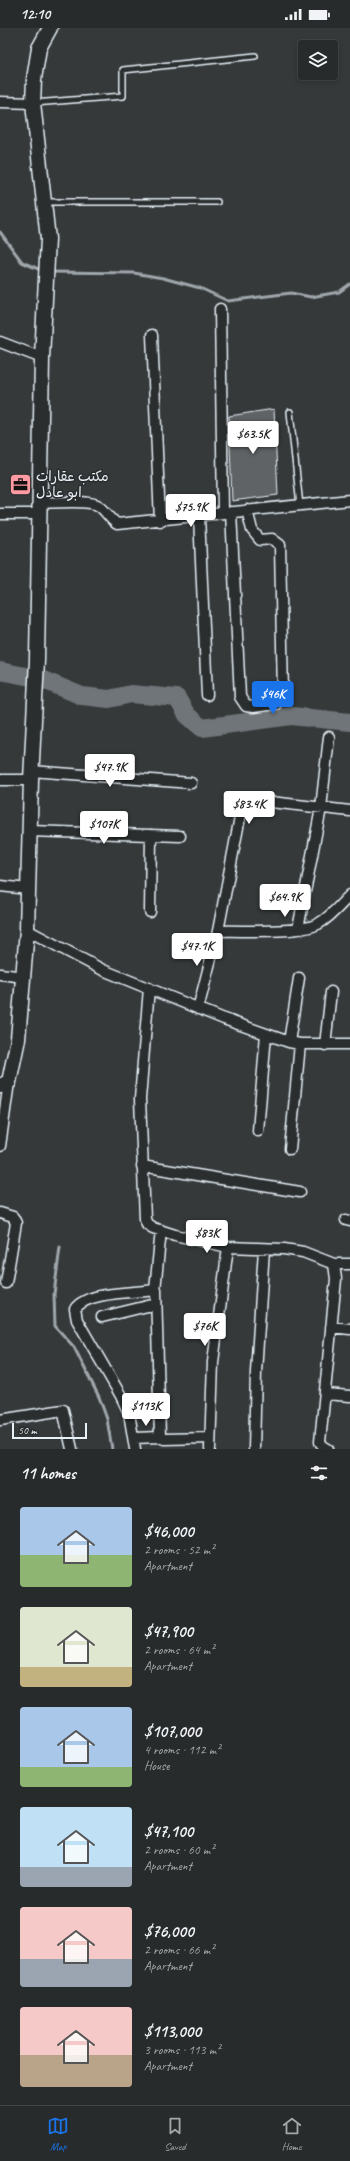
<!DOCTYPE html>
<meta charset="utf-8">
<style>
body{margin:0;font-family:Caveat,"Playpen Sans Arabic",sans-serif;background:#343738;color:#f1f3f6;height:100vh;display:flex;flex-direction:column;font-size:15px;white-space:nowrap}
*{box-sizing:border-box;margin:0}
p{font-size:13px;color:#a5a7a9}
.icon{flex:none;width:22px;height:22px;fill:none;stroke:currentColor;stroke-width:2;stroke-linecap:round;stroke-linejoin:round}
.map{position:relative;height:1421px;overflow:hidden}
.sheet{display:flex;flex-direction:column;background:#282b2c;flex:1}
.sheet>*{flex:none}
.buttons{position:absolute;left:298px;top:12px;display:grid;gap:8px}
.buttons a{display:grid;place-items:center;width:40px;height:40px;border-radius:4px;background:#282b2c;box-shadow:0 2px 6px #0003,0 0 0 1px #444748;font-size:20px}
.scale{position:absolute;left:12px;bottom:10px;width:75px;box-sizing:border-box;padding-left:4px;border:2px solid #e8f1f8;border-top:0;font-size:11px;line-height:14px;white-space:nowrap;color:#e8f1f8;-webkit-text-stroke:3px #2a2d2e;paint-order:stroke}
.price{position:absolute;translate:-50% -34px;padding:0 9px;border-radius:4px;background:#fff;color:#222;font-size:13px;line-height:26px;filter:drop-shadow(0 1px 2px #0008)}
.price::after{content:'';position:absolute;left:50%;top:24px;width:12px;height:9px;margin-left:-6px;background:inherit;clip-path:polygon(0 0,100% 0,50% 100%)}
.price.on{background:#1a73e8;color:#fff}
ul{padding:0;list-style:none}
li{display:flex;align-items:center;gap:12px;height:100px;padding:0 20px}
li span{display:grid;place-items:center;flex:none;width:112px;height:80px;border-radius:4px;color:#555}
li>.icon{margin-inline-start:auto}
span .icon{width:48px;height:48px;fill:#fffc;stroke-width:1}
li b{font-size:17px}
h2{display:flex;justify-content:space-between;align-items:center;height:48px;padding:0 20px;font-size:17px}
.status{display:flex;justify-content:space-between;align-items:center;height:28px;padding:0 20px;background:#282b2c;direction:ltr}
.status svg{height:11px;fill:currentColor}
.menu{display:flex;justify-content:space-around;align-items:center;height:56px;border-top:1px solid #444748;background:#282b2c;font-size:11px;color:#a5a7a9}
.menu a{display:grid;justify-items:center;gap:2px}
.menu .on{color:#1a73e8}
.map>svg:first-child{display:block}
</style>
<div class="status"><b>12:10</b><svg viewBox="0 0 49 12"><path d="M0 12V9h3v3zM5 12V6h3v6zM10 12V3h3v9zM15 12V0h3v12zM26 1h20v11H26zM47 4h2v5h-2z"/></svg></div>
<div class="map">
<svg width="350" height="1421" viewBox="0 0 350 1421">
<rect width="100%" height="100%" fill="#35393a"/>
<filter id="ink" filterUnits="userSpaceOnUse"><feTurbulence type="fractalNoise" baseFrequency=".025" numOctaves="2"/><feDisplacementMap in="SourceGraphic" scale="8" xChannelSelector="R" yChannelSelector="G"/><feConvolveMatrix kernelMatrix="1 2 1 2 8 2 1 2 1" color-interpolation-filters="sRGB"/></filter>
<g filter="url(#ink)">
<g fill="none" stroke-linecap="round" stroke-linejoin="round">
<path stroke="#a0a7ac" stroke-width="3" d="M 0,204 L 22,234 L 43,243
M 50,244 L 134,245 L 163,250 L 200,260 L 228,273 L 291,265 L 311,269 L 339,264 L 350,256
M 60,1219 L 54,1266 L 55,1298 L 74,1319 L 99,1369 L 107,1391 L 112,1421"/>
<path stroke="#707579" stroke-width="18" d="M 0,643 L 41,651 L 82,668 L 109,671 L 131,666 L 177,670 L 187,687 L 202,700 L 291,688 L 350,694"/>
</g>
<path fill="#5f6365" stroke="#e8f1f8" d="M 274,381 L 278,467 L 232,473 L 229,388 Z
M 16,450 L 25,451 L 26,462 L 16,462 Z"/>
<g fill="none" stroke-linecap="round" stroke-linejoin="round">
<defs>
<path id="service" d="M 34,75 L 123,68 L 123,42 L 255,28
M 45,174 L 217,174
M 290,384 L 300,478"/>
<path id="minor" d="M 0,74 L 33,75
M 220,281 L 223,484
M 152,307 L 160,493
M 0,314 L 42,330
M 39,475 C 51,475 90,471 99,478 C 106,483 110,491 117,496 L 350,472
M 231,484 L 240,669 L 246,678 L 253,679 L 276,676 L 283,667 L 280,517 L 272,511 L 260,512 L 252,502 L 247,482
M 0,486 L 39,486
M 199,488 L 207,667
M 31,743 L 191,755
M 0,752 L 31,752
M 29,803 L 180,808
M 0,858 L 28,861
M 150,884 L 151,807
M 298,901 L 321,780 L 329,709
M 27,902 L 103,942 L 224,991 L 289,1014 L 300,1016 L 350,1016
M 218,903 C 242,902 298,906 318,896 C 331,889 340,877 350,867
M 0,946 L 24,949
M 149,960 L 140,1071 L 145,1191 L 147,1196 L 153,1200 L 175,1207 L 228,1219 L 284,1221 L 303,1224 L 334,1236 L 336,1251 L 320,1414 L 323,1418 L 328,1421
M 198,981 L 218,903 L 240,789 L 244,779 L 253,772 L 350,783
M 289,1014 L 299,950
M 325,1017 L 331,964
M 258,1103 L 266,1006
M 0,1118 L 9,1054
M 290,1121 L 300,1016
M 142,1138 L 300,1164
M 0,1185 L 13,1189 L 16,1195 L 6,1255
M 346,1192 L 350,1193
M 334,1236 L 350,1236
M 156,1262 L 160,1409 L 164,1411 L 210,1410
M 102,1289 L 156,1276
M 331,1299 L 350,1301
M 326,1366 L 350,1368
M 0,1392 L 63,1382 L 72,1421
M 134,1410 L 160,1409
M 135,1421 L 129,1385 L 121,1368 L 77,1292 L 75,1281 C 87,1263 135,1265 155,1262 L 161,1202
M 210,1421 L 213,1334 L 228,1219
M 254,1421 L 256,1344 L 264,1221"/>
<path id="secondary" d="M 0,1058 L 9,1054 L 18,1011 L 27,902 L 31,752 L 37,632 L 42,330 L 48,211 L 33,75 L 34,51 L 39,20 L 50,0"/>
</defs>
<use href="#service" stroke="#e8f1f8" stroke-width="8"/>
<use href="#minor" stroke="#e8f1f8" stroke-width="13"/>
<use href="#secondary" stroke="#e8f1f8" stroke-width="17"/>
<use href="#service" stroke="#2a2d2e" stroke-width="5"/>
<use href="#minor" stroke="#2a2d2e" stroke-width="10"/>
<use href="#secondary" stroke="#2a2d2e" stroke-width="14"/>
</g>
</g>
<defs>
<symbol id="office-square" viewBox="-11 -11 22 22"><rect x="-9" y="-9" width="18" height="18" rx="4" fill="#ff9aa2" stroke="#2a2d2e"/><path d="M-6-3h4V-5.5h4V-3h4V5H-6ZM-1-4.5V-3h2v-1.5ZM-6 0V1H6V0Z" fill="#111"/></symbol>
</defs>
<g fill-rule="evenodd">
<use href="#office-square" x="8" y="444" width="25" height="25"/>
</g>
<g text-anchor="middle" stroke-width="3" stroke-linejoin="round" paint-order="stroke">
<g font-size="14" fill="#e8f1f8" stroke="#2a2d2e" text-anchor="start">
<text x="36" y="453">مكتب عقارات<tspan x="36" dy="16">ابو عادل</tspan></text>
</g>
</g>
</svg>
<div class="buttons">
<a><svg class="icon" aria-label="layers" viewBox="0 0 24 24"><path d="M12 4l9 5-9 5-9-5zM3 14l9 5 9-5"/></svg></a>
</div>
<div class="scale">50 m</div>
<b class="price" style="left:253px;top:427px">$63.5K</b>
<b class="price" style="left:191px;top:500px">$75.9K</b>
<b class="price on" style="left:273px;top:687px">$46K</b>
<b class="price" style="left:110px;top:760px">$47.9K</b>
<b class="price" style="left:249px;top:797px">$83.4K</b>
<b class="price" style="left:104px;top:817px">$107K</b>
<b class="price" style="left:285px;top:890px">$64.9K</b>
<b class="price" style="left:197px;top:939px">$47.1K</b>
<b class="price" style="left:207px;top:1226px">$83K</b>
<b class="price" style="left:205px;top:1319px">$76K</b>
<b class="price" style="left:146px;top:1399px">$113K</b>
</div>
<section class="sheet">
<h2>11 homes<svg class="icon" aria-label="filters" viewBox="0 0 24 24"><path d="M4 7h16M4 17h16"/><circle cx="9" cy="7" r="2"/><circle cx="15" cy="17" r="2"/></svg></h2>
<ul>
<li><span style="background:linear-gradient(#a9c7e8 60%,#8fb573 0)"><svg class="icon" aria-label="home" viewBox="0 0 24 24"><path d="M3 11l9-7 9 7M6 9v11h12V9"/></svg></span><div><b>$46,000</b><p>2 rooms · 52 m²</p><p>Apartment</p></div></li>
<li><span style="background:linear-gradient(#dfe7d0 75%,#c2b280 0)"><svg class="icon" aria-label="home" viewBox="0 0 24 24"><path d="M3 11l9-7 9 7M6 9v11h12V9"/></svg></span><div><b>$47,900</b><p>2 rooms · 64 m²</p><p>Apartment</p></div></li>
<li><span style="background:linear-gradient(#a9c7e8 75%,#8fb573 0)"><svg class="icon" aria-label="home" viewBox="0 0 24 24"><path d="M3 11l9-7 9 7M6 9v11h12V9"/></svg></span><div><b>$107,000</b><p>4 rooms · 112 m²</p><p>House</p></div></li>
<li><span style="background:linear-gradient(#bfe0f5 75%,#9aa5b1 0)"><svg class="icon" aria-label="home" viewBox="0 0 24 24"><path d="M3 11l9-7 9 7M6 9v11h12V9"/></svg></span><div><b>$47,100</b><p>2 rooms · 60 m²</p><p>Apartment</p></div></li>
<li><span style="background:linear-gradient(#f6c9c9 65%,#9aa5b1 0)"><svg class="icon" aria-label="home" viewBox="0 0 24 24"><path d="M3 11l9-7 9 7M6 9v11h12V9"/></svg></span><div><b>$76,000</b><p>2 rooms · 66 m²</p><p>Apartment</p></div></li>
<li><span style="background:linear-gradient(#f6c9c9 60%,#b9a48a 0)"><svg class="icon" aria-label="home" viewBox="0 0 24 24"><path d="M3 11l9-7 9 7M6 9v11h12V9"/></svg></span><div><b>$113,000</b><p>3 rooms · 113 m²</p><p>Apartment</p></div></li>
</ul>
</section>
<nav class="menu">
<a class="on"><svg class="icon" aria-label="map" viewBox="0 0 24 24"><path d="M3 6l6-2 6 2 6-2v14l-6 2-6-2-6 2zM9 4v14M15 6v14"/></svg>Map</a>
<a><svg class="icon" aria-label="saved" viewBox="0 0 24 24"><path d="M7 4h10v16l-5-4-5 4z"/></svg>Saved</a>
<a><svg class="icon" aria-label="home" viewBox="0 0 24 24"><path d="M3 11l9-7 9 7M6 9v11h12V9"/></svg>Home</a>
</nav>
